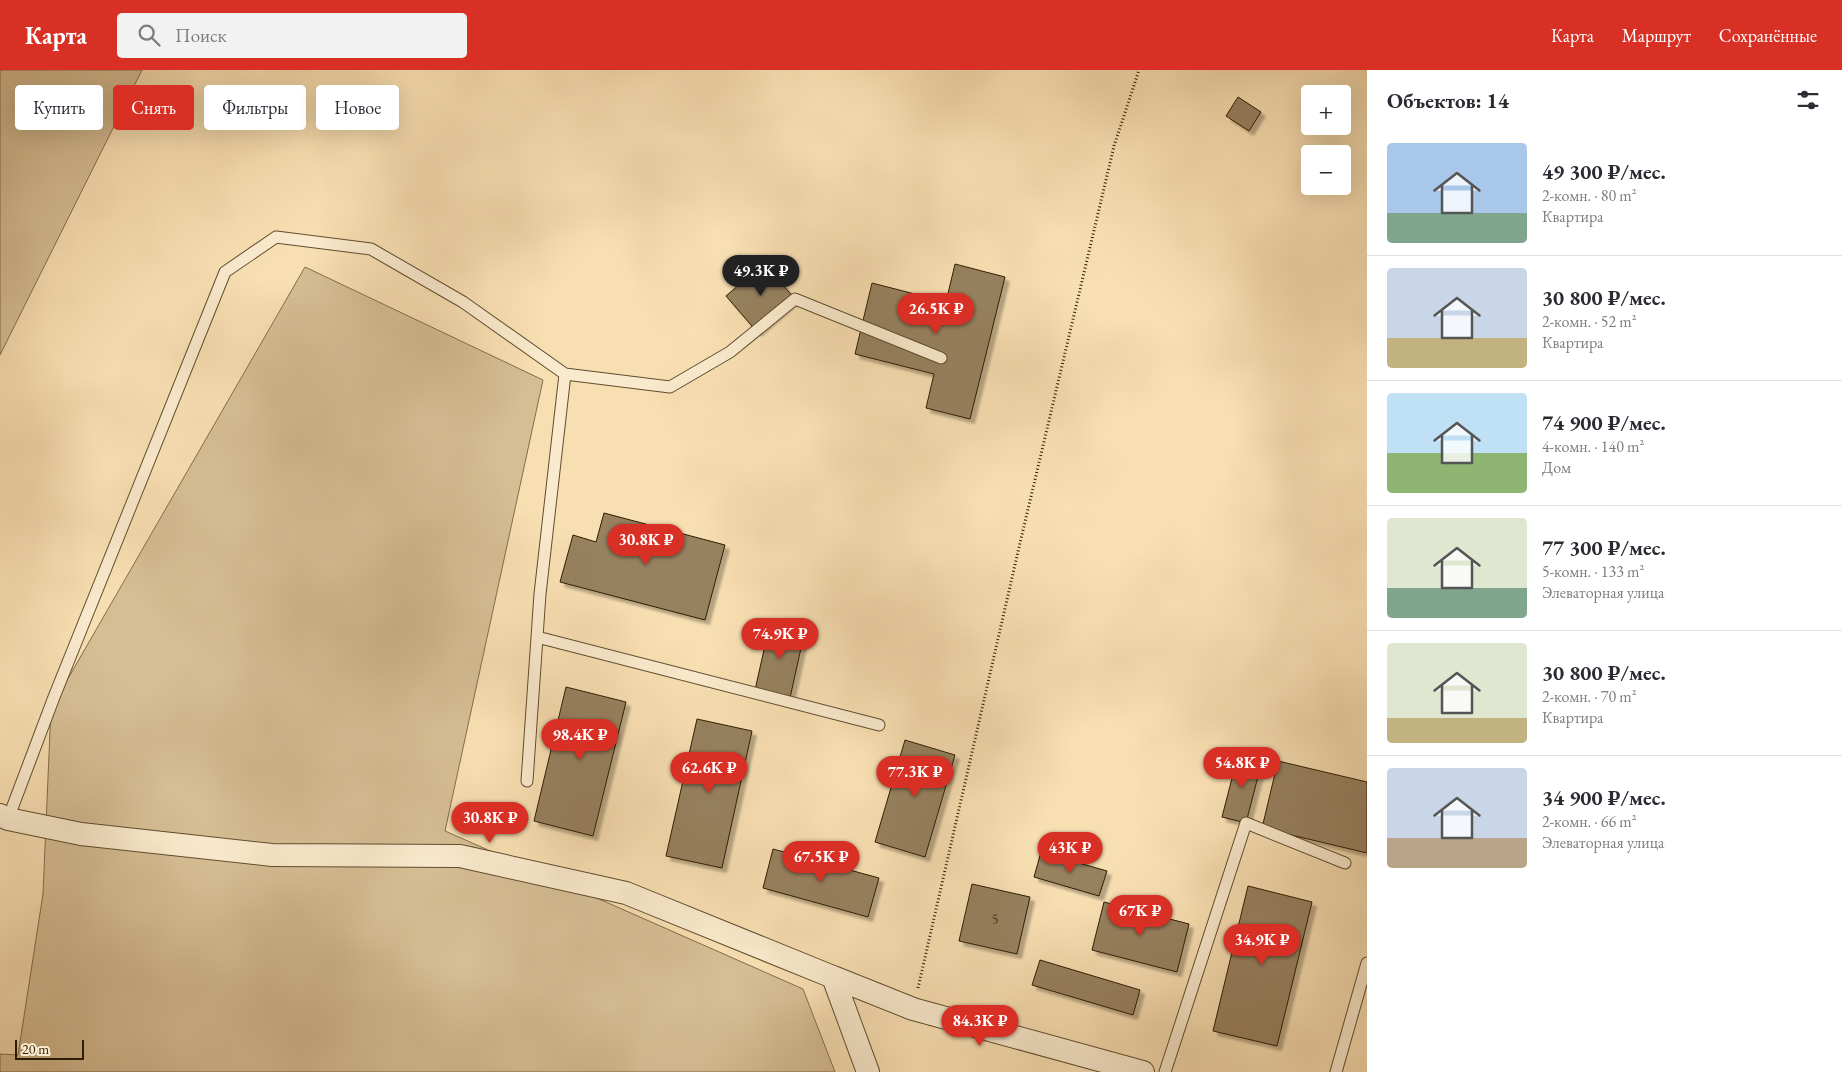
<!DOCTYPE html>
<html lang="ru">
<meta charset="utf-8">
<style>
body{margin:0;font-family:"EB Garamond",serif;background:#f2f2f3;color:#2b2b33;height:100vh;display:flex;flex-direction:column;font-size:19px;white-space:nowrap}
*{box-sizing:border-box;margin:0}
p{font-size:16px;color:#7c7c81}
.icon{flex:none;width:28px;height:28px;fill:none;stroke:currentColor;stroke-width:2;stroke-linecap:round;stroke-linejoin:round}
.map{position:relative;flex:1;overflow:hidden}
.side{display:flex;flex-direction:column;background:#fff;width:475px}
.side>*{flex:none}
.guide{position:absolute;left:15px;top:15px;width:475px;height:45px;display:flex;gap:10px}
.fabs{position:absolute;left:1301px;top:15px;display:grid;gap:10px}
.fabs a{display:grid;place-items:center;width:50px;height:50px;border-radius:5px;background:#fff;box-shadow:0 5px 20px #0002;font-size:25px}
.scale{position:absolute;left:15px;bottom:12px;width:69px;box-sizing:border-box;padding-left:5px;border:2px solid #2e1c03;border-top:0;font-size:14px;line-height:18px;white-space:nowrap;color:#2e1c03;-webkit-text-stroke:4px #faeacd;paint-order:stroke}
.price{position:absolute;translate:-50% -42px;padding:0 11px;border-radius:18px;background:#d93025;color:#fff;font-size:16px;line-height:32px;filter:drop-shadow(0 1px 2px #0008)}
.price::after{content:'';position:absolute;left:50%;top:30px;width:15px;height:11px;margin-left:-8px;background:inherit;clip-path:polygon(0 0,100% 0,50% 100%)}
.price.selected{background:#222;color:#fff}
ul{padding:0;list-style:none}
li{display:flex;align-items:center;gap:15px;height:125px;padding:0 20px}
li+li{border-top:1px solid #e1e1e2}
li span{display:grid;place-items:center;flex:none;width:140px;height:100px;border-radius:5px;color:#555}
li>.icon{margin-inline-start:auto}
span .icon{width:60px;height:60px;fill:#fffc;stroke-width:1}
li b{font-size:21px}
h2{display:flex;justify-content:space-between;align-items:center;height:60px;padding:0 20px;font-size:21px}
.tag{padding:0 18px;border-radius:5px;background:#fff;box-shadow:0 5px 20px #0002;font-size:18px;line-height:45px}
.tag.selected{background:#d93025;color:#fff}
header{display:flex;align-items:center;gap:30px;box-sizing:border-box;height:70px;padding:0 25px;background:#d93025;color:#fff}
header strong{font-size:24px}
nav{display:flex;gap:28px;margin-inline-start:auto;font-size:18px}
.search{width:350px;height:45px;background:#f2f2f3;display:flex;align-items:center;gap:12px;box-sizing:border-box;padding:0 18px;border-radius:5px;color:#7c7c81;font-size:19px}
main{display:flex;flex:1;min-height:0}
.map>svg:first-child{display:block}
</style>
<header>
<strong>Карта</strong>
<div class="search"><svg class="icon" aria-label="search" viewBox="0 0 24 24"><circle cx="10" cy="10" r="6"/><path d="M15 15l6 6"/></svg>Поиск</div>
<nav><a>Карта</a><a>Маршрут</a><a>Сохранённые</a></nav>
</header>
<main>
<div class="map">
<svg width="1367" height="1002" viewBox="0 0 1367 1002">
<defs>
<filter id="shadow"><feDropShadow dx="4.5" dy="4.5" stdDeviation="1" flood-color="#0004"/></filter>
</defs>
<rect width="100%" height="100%" fill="#f8dfb2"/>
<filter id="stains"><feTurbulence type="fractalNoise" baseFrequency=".004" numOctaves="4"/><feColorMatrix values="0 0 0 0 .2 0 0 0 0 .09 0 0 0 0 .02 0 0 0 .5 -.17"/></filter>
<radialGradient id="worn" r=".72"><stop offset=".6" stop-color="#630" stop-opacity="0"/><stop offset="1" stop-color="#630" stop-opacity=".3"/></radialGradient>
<path fill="#d6be94" stroke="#826d4c" d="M 0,0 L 142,0 L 0,285 Z
M 305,197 L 543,310 L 445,761 L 803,919 L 835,1002 L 0,1002 L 0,984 L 18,985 L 43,824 L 51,638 Z"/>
<path fill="#97815e" stroke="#2e1c03" filter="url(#shadow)" d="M 1238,27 L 1261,42 L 1249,61 L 1226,46 Z
M 764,193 L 795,229 L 757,262 L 726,226 Z
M 955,194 L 1005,207 L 970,349 L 926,338 L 934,304 L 855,284 L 872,213 L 946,232 Z
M 604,443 L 725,475 L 705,550 L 560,512 L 573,465 L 596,472 Z
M 770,553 L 805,560 L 790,628 L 755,620 Z
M 566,617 L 626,632 L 593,766 L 534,751 Z
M 697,649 L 752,661 L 722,798 L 666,786 Z
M 905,670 L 955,685 L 925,787 L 875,772 Z
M 1238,685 L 1262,691 L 1246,753 L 1222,747 Z
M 1278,691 L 1367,712 L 1367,783 L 1262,758 Z
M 773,779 L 879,808 L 868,847 L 763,818 Z
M 1041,782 L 1107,801 L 1099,826 L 1034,807 Z
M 972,814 L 1030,827 L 1017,884 L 959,871 Z
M 1248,816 L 1312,832 L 1277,976 L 1213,961 Z
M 1104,832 L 1189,854 L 1177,902 L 1092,880 Z
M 1040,890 L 1140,920 L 1133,945 L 1032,915 Z"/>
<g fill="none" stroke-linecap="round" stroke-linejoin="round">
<defs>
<path id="lane" d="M 537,567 L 879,655
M 527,711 L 540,524 L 565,304
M 8,749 L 54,627 L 225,202 L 276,167 L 371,179 L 463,232 L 565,304 L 670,317 L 730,282 L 795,229 L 941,288
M 1165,1002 L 1246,753 L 1345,793
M 1336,1002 L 1367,893"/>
<path id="street" d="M 0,745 L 8,749 L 81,764 L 272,785 L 460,786 L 626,823 L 833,907 L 868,1002
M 833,907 L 913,939 L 1143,1002"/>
</defs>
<use href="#lane" stroke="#604d2f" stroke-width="13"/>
<use href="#street" stroke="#604d2f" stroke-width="24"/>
<path stroke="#2e1c03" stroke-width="3" stroke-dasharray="1 2.5" stroke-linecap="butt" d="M 918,918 L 1020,473 L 1114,76 L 1139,0"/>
<use href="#lane" stroke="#faeacd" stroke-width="11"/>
<use href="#street" stroke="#faeacd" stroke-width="22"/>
</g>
<g text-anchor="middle" stroke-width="4" stroke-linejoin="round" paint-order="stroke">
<g font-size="15" fill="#48351a">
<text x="995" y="854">5</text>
</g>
</g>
<rect width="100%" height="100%" filter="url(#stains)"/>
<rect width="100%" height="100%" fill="url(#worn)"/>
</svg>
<div class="fabs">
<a>+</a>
<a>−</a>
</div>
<div class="scale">20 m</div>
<b class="price selected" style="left:761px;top:227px">49.3K ₽</b>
<b class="price" style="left:936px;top:265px">26.5K ₽</b>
<b class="price" style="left:646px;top:496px">30.8K ₽</b>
<b class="price" style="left:780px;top:590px">74.9K ₽</b>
<b class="price" style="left:580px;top:691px">98.4K ₽</b>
<b class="price" style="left:1242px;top:719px">54.8K ₽</b>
<b class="price" style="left:709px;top:724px">62.6K ₽</b>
<b class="price" style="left:915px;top:728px">77.3K ₽</b>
<b class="price" style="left:490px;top:774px">30.8K ₽</b>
<b class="price" style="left:1070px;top:804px">43K ₽</b>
<b class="price" style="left:821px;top:813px">67.5K ₽</b>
<b class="price" style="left:1140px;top:867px">67K ₽</b>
<b class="price" style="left:1262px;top:896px">34.9K ₽</b>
<b class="price" style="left:980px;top:977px">84.3K ₽</b>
<div class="guide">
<a class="tag">Купить</a>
<a class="tag selected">Снять</a>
<a class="tag">Фильтры</a>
<a class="tag">Новое</a>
</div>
</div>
<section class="side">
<h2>Объектов: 14<svg class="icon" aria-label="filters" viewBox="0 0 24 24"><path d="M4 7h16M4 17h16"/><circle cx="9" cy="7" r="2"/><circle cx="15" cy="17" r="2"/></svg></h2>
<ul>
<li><span style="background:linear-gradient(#a9c7e8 70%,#7fa58c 0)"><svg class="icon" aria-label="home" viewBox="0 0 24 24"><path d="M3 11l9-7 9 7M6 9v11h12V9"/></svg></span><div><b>49 300 ₽/мес.</b><p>2-комн. · 80 m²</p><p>Квартира</p></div></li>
<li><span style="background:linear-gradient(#c9d6e8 70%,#c2b280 0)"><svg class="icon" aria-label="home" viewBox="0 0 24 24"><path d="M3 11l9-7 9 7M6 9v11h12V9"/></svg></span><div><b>30 800 ₽/мес.</b><p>2-комн. · 52 m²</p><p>Квартира</p></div></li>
<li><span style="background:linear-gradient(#bfe0f5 60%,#8fb573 0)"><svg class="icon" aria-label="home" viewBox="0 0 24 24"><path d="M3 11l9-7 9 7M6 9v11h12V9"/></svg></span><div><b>74 900 ₽/мес.</b><p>4-комн. · 140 m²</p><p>Дом</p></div></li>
<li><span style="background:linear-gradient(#dfe7d0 70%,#7fa58c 0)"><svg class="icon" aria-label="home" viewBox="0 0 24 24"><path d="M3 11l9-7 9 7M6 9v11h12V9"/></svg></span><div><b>77 300 ₽/мес.</b><p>5-комн. · 133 m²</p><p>Элеваторная улица</p></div></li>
<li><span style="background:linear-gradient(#dfe7d0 75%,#c2b280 0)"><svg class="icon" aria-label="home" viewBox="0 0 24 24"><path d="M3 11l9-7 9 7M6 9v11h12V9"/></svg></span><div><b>30 800 ₽/мес.</b><p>2-комн. · 70 m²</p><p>Квартира</p></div></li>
<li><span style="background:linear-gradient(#c9d6e8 70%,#b9a48a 0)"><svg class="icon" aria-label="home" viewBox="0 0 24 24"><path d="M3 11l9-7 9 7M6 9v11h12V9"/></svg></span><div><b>34 900 ₽/мес.</b><p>2-комн. · 66 m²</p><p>Элеваторная улица</p></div></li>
</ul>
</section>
</main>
